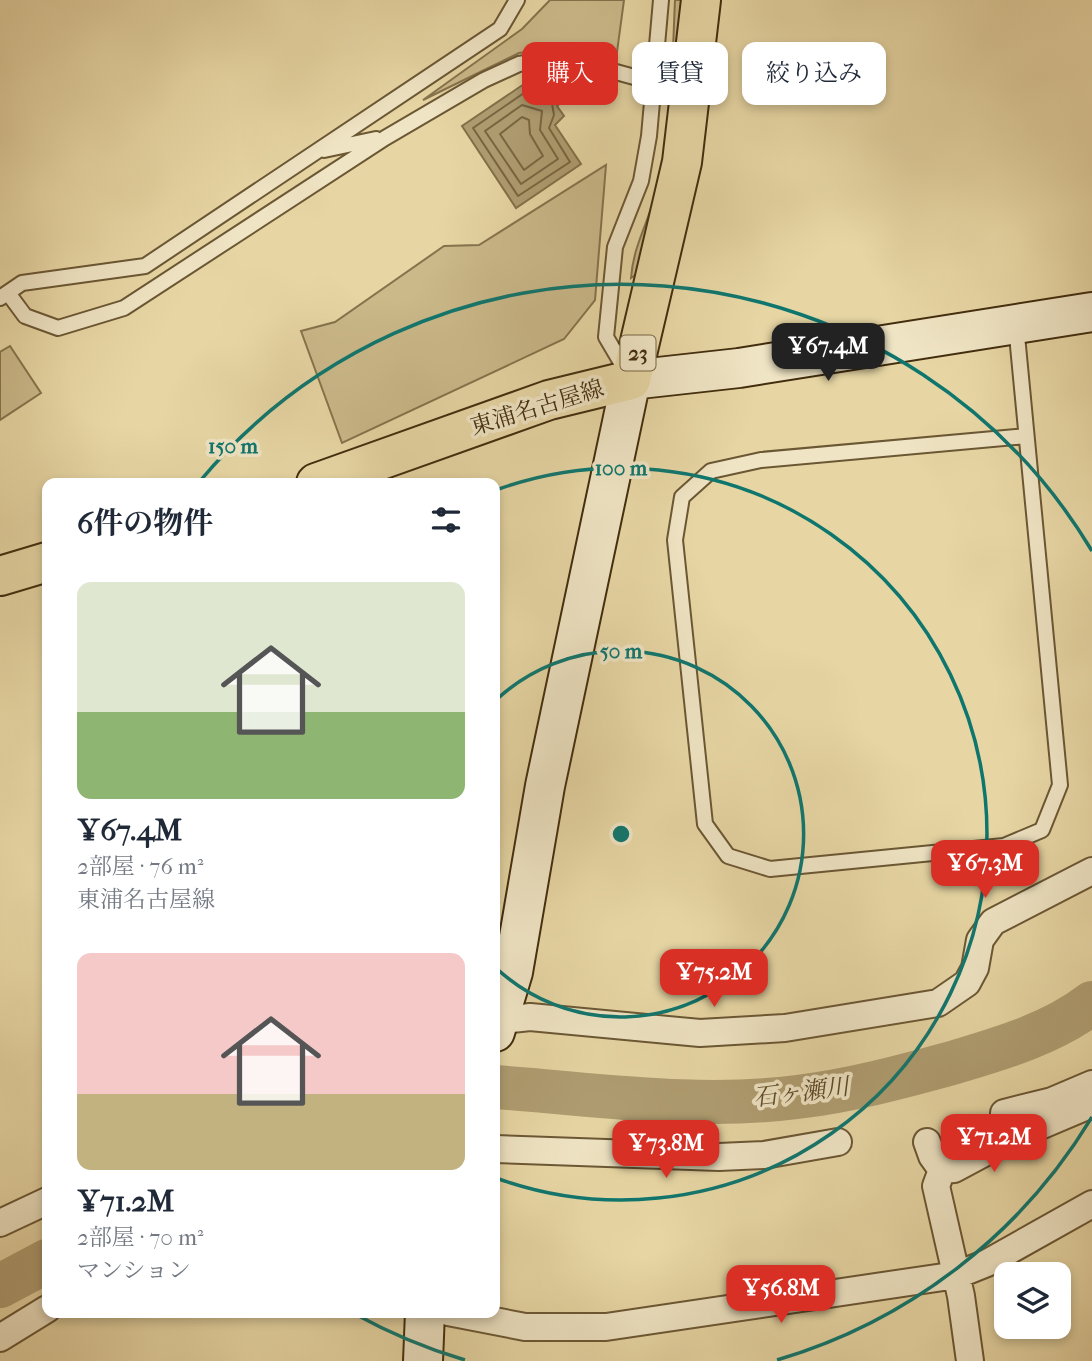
<!DOCTYPE html>
<html lang="ja">
<meta charset="utf-8">
<style>
body{margin:0;font-family:"IM FELL French Canon","Noto Serif JP",serif;background:#f6f6f7;color:#1f2937;height:100vh;display:flex;flex-direction:column;font-size:26px;white-space:nowrap}
*{box-sizing:border-box;margin:0}
p{font-size:23px;color:#747a83}
.icon{flex:none;width:38px;height:38px;fill:none;stroke:currentColor;stroke-width:2;stroke-linecap:round;stroke-linejoin:round}
.map{position:relative;flex:1;overflow:hidden}
.sheet{position:absolute;left:42px;top:478px;width:458px;height:840px;display:flex;flex-direction:column;background:#fff;border-radius:14px;box-shadow:0 4px 10px #0003}
.sheet>*{flex:none}
.top-card{position:absolute;left:522px;top:42px;width:466px;height:63px;display:flex;gap:14px}
.tools{position:absolute;left:994px;top:1262px;display:grid;gap:14px}
.tools a{display:grid;place-items:center;width:77px;height:77px;border-radius:14px;background:#fff;box-shadow:0 4px 10px #0003;font-size:35px}
.price{position:absolute;translate:-50% -60px;padding:0 16px;border-radius:14px;background:#d93025;color:#fff;font-size:23px;line-height:46px;filter:drop-shadow(0 2px 4px #0008)}
.price::after{content:'';position:absolute;left:50%;top:42px;width:21px;height:16px;margin-left:-10px;background:inherit;clip-path:polygon(0 0,100% 0,50% 100%)}
.price.current{background:#222;color:#fff}
ul{padding:0;list-style:none}
li{display:grid;align-content:center;gap:14px;height:371px;padding:0 35px}
li span{display:grid;place-items:center;height:217px;border-radius:14px;color:#555}
li>.icon{margin-inline-start:auto}
span .icon{width:126px;height:126px;fill:#fffc;stroke-width:1}
li b{font-size:30px}
h2{display:flex;justify-content:space-between;align-items:center;height:84px;padding:0 35px;font-size:30px}
.tag{padding:0 24px;border-radius:14px;background:#fff;box-shadow:0 4px 10px #0003;font-size:24px;line-height:63px}
.tag.current{background:#d93025;color:#fff}
.map>svg:first-child{display:block}
</style>
<div class="map">
<svg width="1092" height="1361" viewBox="0 0 1092 1361">
<rect width="100%" height="100%" fill="#e7d6a4"/>
<filter id="stains"><feTurbulence type="fractalNoise" baseFrequency=".00286" numOctaves="4"/><feColorMatrix values="0 0 0 0 .2 0 0 0 0 .09 0 0 0 0 .02 0 0 0 .5 -.17"/></filter>
<radialGradient id="worn" r=".72"><stop offset=".6" stop-color="#630" stop-opacity="0"/><stop offset="1" stop-color="#630" stop-opacity=".3"/></radialGradient>
<path fill="#cbb98a" stroke="#86734c" stroke-width="2" d="M 550,0 L 624,0 L 615,67 L 572,46 L 519,53 L 423,100 L 522,29 Z
M 675,0 L 689,0 L 682,70 L 643,270 L 631,278 C 633,249 645,229 653,202 C 672,138 672,66 675,0 Z
M 606,165 L 595,300 L 564,339 L 342,443 L 301,331 L 335,322 L 444,246 L 479,245 Z
M 10,346 L 41,393 L 0,420 L 0,352 Z"/>
<path fill="#af9d71" stroke="#837049" stroke-width="2" d="M 527,82 L 537,94 L 551,86 L 562,102 L 557,106 L 564,116 L 555,125 L 581,164 L 516,208 L 462,126 Z"/>
<g fill="none" stroke-linecap="round" stroke-linejoin="round">
<path stroke="#786540" stroke-width="2" d="M 524,93 L 536,101 L 551,98 L 554,115 L 549,128 L 570,162 L 518,196 L 473,128 Z
M 522,105 L 542,111 L 540,130 L 558,159 L 521,184 L 485,131 Z
M 522,117 L 529,120 L 530,134 L 543,156 L 524,170 L 500,134 Z"/>
<path stroke="#af9d71" stroke-width="44" d="M 495,1087 C 594,1094 698,1110 797,1097 C 849,1091 901,1077 952,1063 C 999,1049 1052,1034 1092,1003
M 0,1286 L 47,1261"/>
<defs>
<path id="lane" d="M 324,150 L 376,139
M 8,293 L 25,316 L 58,328 L 124,308 L 385,138 L 484,80 L 519,64 L 543,60 L 576,61 L 656,83
M 0,298 L 22,283 L 145,266 L 500,29 L 517,0
M 1016,325 L 1060,785 L 1042,830 L 1004,846 L 770,869 L 728,856 L 705,824 L 675,540 L 682,497 L 711,471 L 761,460 L 1026,436
M 626,371 L 606,337 L 615,247 L 641,181 L 649,136 L 661,0"/>
<path id="street" d="M 495,1021 L 530,1017 L 700,1033 L 785,1028 L 938,1003 L 967,983 L 975,968 L 980,940 L 993,922 L 1092,871
M 1004,1113 L 1052,1101 L 1092,1084
M 927,1142 L 932,1156 L 942,1170 L 954,1169 L 1014,1137 L 1092,1104
M 495,1149 L 719,1157 L 764,1155 L 838,1142
M 942,1170 L 936,1186 L 961,1296 L 970,1361
M 0,1223 L 47,1201
M 448,1312 L 525,1327 L 606,1327 L 957,1275 L 987,1263 L 1092,1204
M 0,1338 L 47,1309"/>
<path id="secondary" d="M 495,1032 L 513,972 L 545,786 L 631,380 L 739,368 L 1092,312
M 423,1361 L 425,1312"/>
<path id="primary" d="M 316,483 L 549,400 L 631,380 L 682,162 L 701,0
M 0,576 L 47,562"/>
</defs>
<use href="#lane" stroke="#6b5734" stroke-width="18"/>
<use href="#street" stroke="#6b5734" stroke-width="30"/>
<use href="#secondary" stroke="#422d0e" stroke-width="42"/>
<use href="#primary" stroke="#422d0e" stroke-width="42"/>
<use href="#lane" stroke="#efe4c4" stroke-width="14"/>
<use href="#street" stroke="#efe4c4" stroke-width="26"/>
<use href="#secondary" stroke="#efe4c4" stroke-width="38"/>
<use href="#primary" stroke="#e7d6a4" stroke-width="38"/>
</g>
<g fill="none" stroke="#0f766e" stroke-width="3.5">
<path d="M496 700A183 183 0 1 1 496 968"/>
<path d="M496 490A366 366 0 1 1 496 1178"/>
<path d="M1092 1117A549 549 0 0 1 777 1360M465 1360A549 549 0 0 1 355 1314M200 481A549 549 0 0 1 1092 551"/>
</g>
<g text-anchor="middle" stroke-width="7" stroke-linejoin="round" paint-order="stroke">
<rect fill="#efe4c4" stroke="#766445" stroke-width="2" x="620.5" y="335.5" width="35" height="35" rx="5"/>
<g font-size="21" font-weight="bold" fill="#422d0e">
<text x="638" y="360">23</text>
</g>
<g font-size="23" fill="#422d0e" stroke="#efe4c4">
<text transform="translate(537 407) rotate(-17)" y="8">東浦名古屋線</text>
</g>
<g font-size="24" font-style="italic" fill="#5d4927" stroke="#efe4c4">
<text transform="translate(801 1092) rotate(-7)" y="8">石ヶ瀬川</text>
</g>
</g>
<circle cx="621" cy="834" r="10" fill="#0f766e" stroke="#efe4c4" stroke-width="3.5"/>
<g font-size="21" text-anchor="middle" font-weight="bold" fill="#0f766e" stroke="#efe4c4" stroke-width="7" stroke-linejoin="round" paint-order="stroke">
<text x="233" y="453">150 m</text>
<text x="621" y="475">100 m</text>
<text x="621" y="658">50 m</text>
</g>
<rect width="100%" height="100%" filter="url(#stains)"/>
<rect width="100%" height="100%" fill="url(#worn)"/>
</svg>
<div class="tools">
<a><svg class="icon" aria-label="layers" viewBox="0 0 24 24"><path d="M12 4l9 5-9 5-9-5zM3 14l9 5 9-5"/></svg></a>
</div>
<b class="price current" style="left:828px;top:383px">¥67.4M</b>
<b class="price" style="left:985px;top:900px">¥67.3M</b>
<b class="price" style="left:714px;top:1009px">¥75.2M</b>
<b class="price" style="left:994px;top:1174px">¥71.2M</b>
<b class="price" style="left:666px;top:1180px">¥73.8M</b>
<b class="price" style="left:781px;top:1325px">¥56.8M</b>
<div class="top-card">
<a class="tag current">購入</a>
<a class="tag">賃貸</a>
<a class="tag">絞り込み</a>
</div>
<section class="sheet">
<h2>6件の物件<svg class="icon" aria-label="filters" viewBox="0 0 24 24"><path d="M4 7h16M4 17h16"/><circle cx="9" cy="7" r="2"/><circle cx="15" cy="17" r="2"/></svg></h2>
<ul>
<li><span style="background:linear-gradient(#dfe7d0 60%,#8fb573 0)"><svg class="icon" aria-label="home" viewBox="0 0 24 24"><path d="M3 11l9-7 9 7M6 9v11h12V9"/></svg></span><div><b>¥67.4M</b><p>2部屋 · 76 m²</p><p>東浦名古屋線</p></div></li>
<li><span style="background:linear-gradient(#f6c9c9 65%,#c2b280 0)"><svg class="icon" aria-label="home" viewBox="0 0 24 24"><path d="M3 11l9-7 9 7M6 9v11h12V9"/></svg></span><div><b>¥71.2M</b><p>2部屋 · 70 m²</p><p>マンション</p></div></li>
</ul>
</section>
</div>
